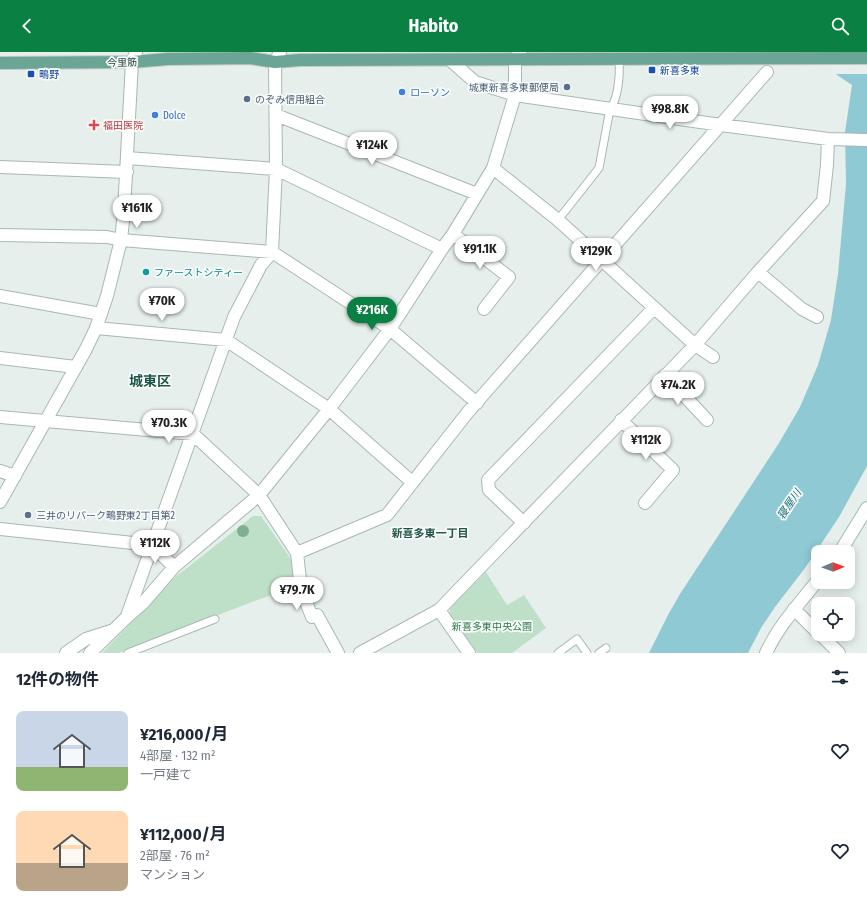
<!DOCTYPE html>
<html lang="ja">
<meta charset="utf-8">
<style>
body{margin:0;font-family:"Fira Sans Condensed","Noto Sans JP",sans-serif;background:#f2f2f3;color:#1f2937;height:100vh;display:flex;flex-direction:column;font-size:15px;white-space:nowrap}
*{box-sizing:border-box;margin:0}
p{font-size:13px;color:#747a83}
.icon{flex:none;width:22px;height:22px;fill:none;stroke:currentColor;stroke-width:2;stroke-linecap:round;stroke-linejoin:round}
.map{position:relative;height:601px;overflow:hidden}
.side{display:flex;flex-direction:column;background:#fff;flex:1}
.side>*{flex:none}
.needle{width:26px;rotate:89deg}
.controls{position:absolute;left:811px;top:493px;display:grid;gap:8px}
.controls a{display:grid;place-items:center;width:44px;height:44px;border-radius:8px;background:#fff;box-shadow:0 2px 10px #0003;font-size:20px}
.price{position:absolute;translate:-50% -34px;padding:0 9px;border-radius:14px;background:#fff;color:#222;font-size:13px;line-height:26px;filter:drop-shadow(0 1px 2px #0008)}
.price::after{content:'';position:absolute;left:50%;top:24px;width:12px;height:9px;margin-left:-6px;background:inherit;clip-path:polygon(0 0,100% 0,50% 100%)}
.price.active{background:#0b8043;color:#fff}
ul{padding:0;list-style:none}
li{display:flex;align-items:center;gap:12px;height:100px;padding:0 16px}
li span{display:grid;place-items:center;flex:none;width:112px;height:80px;border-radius:8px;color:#555}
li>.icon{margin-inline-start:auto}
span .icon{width:48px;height:48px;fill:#fffc;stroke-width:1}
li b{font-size:17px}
h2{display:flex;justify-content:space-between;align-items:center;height:48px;padding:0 16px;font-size:17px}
header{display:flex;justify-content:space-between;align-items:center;height:52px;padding:0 16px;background:#0b8043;color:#fff;font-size:18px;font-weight:700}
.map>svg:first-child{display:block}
</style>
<header><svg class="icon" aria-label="back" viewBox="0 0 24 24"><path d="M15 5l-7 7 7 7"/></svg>Habito<svg class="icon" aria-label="search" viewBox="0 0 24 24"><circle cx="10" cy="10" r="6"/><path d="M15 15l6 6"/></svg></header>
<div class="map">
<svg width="867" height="601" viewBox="0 0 867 601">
<rect width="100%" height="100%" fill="#e6efeb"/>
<path fill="#bfe0c8" d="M 253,464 L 261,464 L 293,510 L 297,534 L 252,550 L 119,601 L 102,601 L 137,565 L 174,526 Z
M 486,520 L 507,553 L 524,543 L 546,576 L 512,601 L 477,601 L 450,564 L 450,556 Z"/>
<path fill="#8ec9d4" d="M 867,0 L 867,414 L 839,465 L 805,516 L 775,555 L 761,576 L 748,601 L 649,601 L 668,563 L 680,542 L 779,391 L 800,355 L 818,313 L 831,268 L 838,222 L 846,132 L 845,80 L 852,33 L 837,23 L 834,19 Z"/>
<path fill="#e6efeb" d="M 832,0 L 867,0 L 867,22 L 834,22 L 832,19 Z"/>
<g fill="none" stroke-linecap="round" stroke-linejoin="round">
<defs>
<path id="service" d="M 558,168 L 599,116 L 610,57 C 619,45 620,21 619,6
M 128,601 L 215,567
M 558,601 L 577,587 L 587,601
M 599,601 L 606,596"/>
<path id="minor" d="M 450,8 L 475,30 L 515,43 L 721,73 L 828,87 L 867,88
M 276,63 L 477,142
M 127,106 L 276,117 L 442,197
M 0,115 L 127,120
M 493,116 L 558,168 L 695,293 L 713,305
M 453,182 L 509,225 L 484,257
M 0,183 L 107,185 L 121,188 L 272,200 L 390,277 L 477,351
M 758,220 L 802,257 L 817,265
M 0,244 L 101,262
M 96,276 L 226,288 L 329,357 L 412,430
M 0,306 L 76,315
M 665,323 L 707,368
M 0,365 L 193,382 L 259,443 L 297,501 L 301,537 L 312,565 L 317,563 L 338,601
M 621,368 L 673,418 L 645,451
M 0,419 L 15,424
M 524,471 L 489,438 L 488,428 L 654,256
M 0,477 L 152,493 L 174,515
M 297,501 L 387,463 L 468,360 L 767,20
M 794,557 L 818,581
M 439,558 L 469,601
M 127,564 L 234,265 L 261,213 L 272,200 L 276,117 L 275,10 L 280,0
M 820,582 L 839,601
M 66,601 L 86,587 L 111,579
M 90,601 L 127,565 L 143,551 L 174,515 L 259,443 L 329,357 L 390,277 L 442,197 L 453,182 L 493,116 L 515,43 L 515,7 L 520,0
M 360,601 L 439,558 L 695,293 L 758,220 L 823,149 L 827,113 L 828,87"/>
<path id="tertiary" d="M 0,450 L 86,297 L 96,276 L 107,244 L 121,188 L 124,159 L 132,10 L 136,0"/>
<path id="secondary" d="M 840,500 L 867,456
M 766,601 C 779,573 799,552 818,528"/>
<path id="primary" d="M 0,11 L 132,10 L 168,7 L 250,6 L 275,10 L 300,8 L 867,6"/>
</defs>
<use href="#service" stroke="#a8b8b2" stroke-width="9"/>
<use href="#minor" stroke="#a8b8b2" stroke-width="14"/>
<use href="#tertiary" stroke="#a8b8b2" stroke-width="14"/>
<use href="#secondary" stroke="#a4bbb3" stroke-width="14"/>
<use href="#primary" stroke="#c2cac8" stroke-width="14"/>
<use href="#service" stroke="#fff" stroke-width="7"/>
<use href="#minor" stroke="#fff" stroke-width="12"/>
<use href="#tertiary" stroke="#fff" stroke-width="12"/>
<use href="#secondary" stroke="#fff" stroke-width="12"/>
<use href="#primary" stroke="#6aa596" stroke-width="12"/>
</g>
<circle fill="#80af93" cx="243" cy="479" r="6"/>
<g fill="#1a4fb4" stroke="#f7fbf9" stroke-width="1.5">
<rect x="648" y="14" width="8" height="8" rx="2"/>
<rect x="27" y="18" width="8" height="8" rx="2"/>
</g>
<g fill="#5c6f8a" stroke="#f7fbf9" stroke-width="1.5">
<circle cx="567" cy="35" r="4"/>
<circle cx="247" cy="47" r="4"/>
<circle cx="28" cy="463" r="4"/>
</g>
<g fill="#3f7fe0" stroke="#f7fbf9" stroke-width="1.5">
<circle cx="402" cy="40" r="4"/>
<circle cx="155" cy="63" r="4"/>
</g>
<path fill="#e0444e" stroke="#f7fbf9" stroke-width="1.5" d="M92 67h4v4h4v4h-4v4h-4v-4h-4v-4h4z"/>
<circle fill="#0f9aa8" stroke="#f7fbf9" stroke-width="1.5" cx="146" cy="220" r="4"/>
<g text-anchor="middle" stroke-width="3.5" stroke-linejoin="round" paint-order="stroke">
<g font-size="10" fill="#24423a" stroke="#f7fbf9">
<text transform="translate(122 10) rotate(-2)" y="4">今里筋</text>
</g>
<g font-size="10" fill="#164399" stroke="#f7fbf9" text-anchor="start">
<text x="660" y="22">新喜多東</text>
<text x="39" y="26">鴫野</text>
</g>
<g font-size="10" fill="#4e5e75" stroke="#f7fbf9" text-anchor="start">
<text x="559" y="39" text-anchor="end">城東新喜多東郵便局</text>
<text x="255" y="51">のぞみ信用組合</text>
<text x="36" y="467">三井のリパーク鴫野東2丁目第2</text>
</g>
<g font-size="10" fill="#366cbe" stroke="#f7fbf9" text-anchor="start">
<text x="410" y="44">ローソン</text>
<text x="163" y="67">Dolce</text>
</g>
<g font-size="10" fill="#be3a42" stroke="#f7fbf9" text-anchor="start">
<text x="103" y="77">福田医院</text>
</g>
<g font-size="10" fill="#0d838f" stroke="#f7fbf9" text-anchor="start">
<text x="154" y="224">ファーストシティー</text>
</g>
<g font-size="10" fill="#2d7a4b" stroke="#f7fbf9">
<text x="492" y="578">新喜多東中央公園</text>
</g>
<g font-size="11" font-style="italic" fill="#1c6f80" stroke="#f7fbf9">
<text transform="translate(789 452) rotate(-56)" y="4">寝屋川</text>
</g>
<g font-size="11" font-weight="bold" fill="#1f5548" stroke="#f7fbf9">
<text x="430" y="485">新喜多東一丁目</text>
</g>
<g font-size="14" font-weight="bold" fill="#1f5548" stroke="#f7fbf9">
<text x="150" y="334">城東区</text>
</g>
</g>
</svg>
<div class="controls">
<a><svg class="needle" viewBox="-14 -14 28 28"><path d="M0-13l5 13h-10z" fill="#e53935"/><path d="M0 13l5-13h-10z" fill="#747a83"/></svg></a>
<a><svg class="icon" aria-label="locate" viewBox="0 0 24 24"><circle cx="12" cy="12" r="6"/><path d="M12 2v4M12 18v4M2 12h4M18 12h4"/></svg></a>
</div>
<b class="price" style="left:670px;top:78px">¥98.8K</b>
<b class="price" style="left:372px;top:114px">¥124K</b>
<b class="price" style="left:137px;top:177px">¥161K</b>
<b class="price" style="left:480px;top:218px">¥91.1K</b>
<b class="price" style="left:596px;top:220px">¥129K</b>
<b class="price" style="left:162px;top:270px">¥70K</b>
<b class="price active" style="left:372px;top:279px">¥216K</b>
<b class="price" style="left:678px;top:354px">¥74.2K</b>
<b class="price" style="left:169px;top:392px">¥70.3K</b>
<b class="price" style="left:646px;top:409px">¥112K</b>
<b class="price" style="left:155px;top:512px">¥112K</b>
<b class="price" style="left:297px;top:559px">¥79.7K</b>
</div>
<section class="side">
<h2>12件の物件<svg class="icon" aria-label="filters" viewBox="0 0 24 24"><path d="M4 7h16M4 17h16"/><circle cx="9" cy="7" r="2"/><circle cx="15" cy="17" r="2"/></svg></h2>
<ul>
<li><span style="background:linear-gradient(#c9d6e8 70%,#8fb573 0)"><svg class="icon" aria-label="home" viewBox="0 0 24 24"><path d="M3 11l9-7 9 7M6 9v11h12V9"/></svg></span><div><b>¥216,000/月</b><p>4部屋 · 132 m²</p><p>一戸建て</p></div><svg class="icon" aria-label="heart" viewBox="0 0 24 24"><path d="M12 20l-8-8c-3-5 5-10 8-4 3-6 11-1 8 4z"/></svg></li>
<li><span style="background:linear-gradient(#ffd9b3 65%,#b9a48a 0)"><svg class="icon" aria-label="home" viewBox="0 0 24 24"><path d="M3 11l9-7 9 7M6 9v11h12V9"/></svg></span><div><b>¥112,000/月</b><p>2部屋 · 76 m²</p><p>マンション</p></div><svg class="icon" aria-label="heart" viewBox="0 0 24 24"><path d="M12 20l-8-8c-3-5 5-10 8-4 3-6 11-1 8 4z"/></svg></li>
</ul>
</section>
